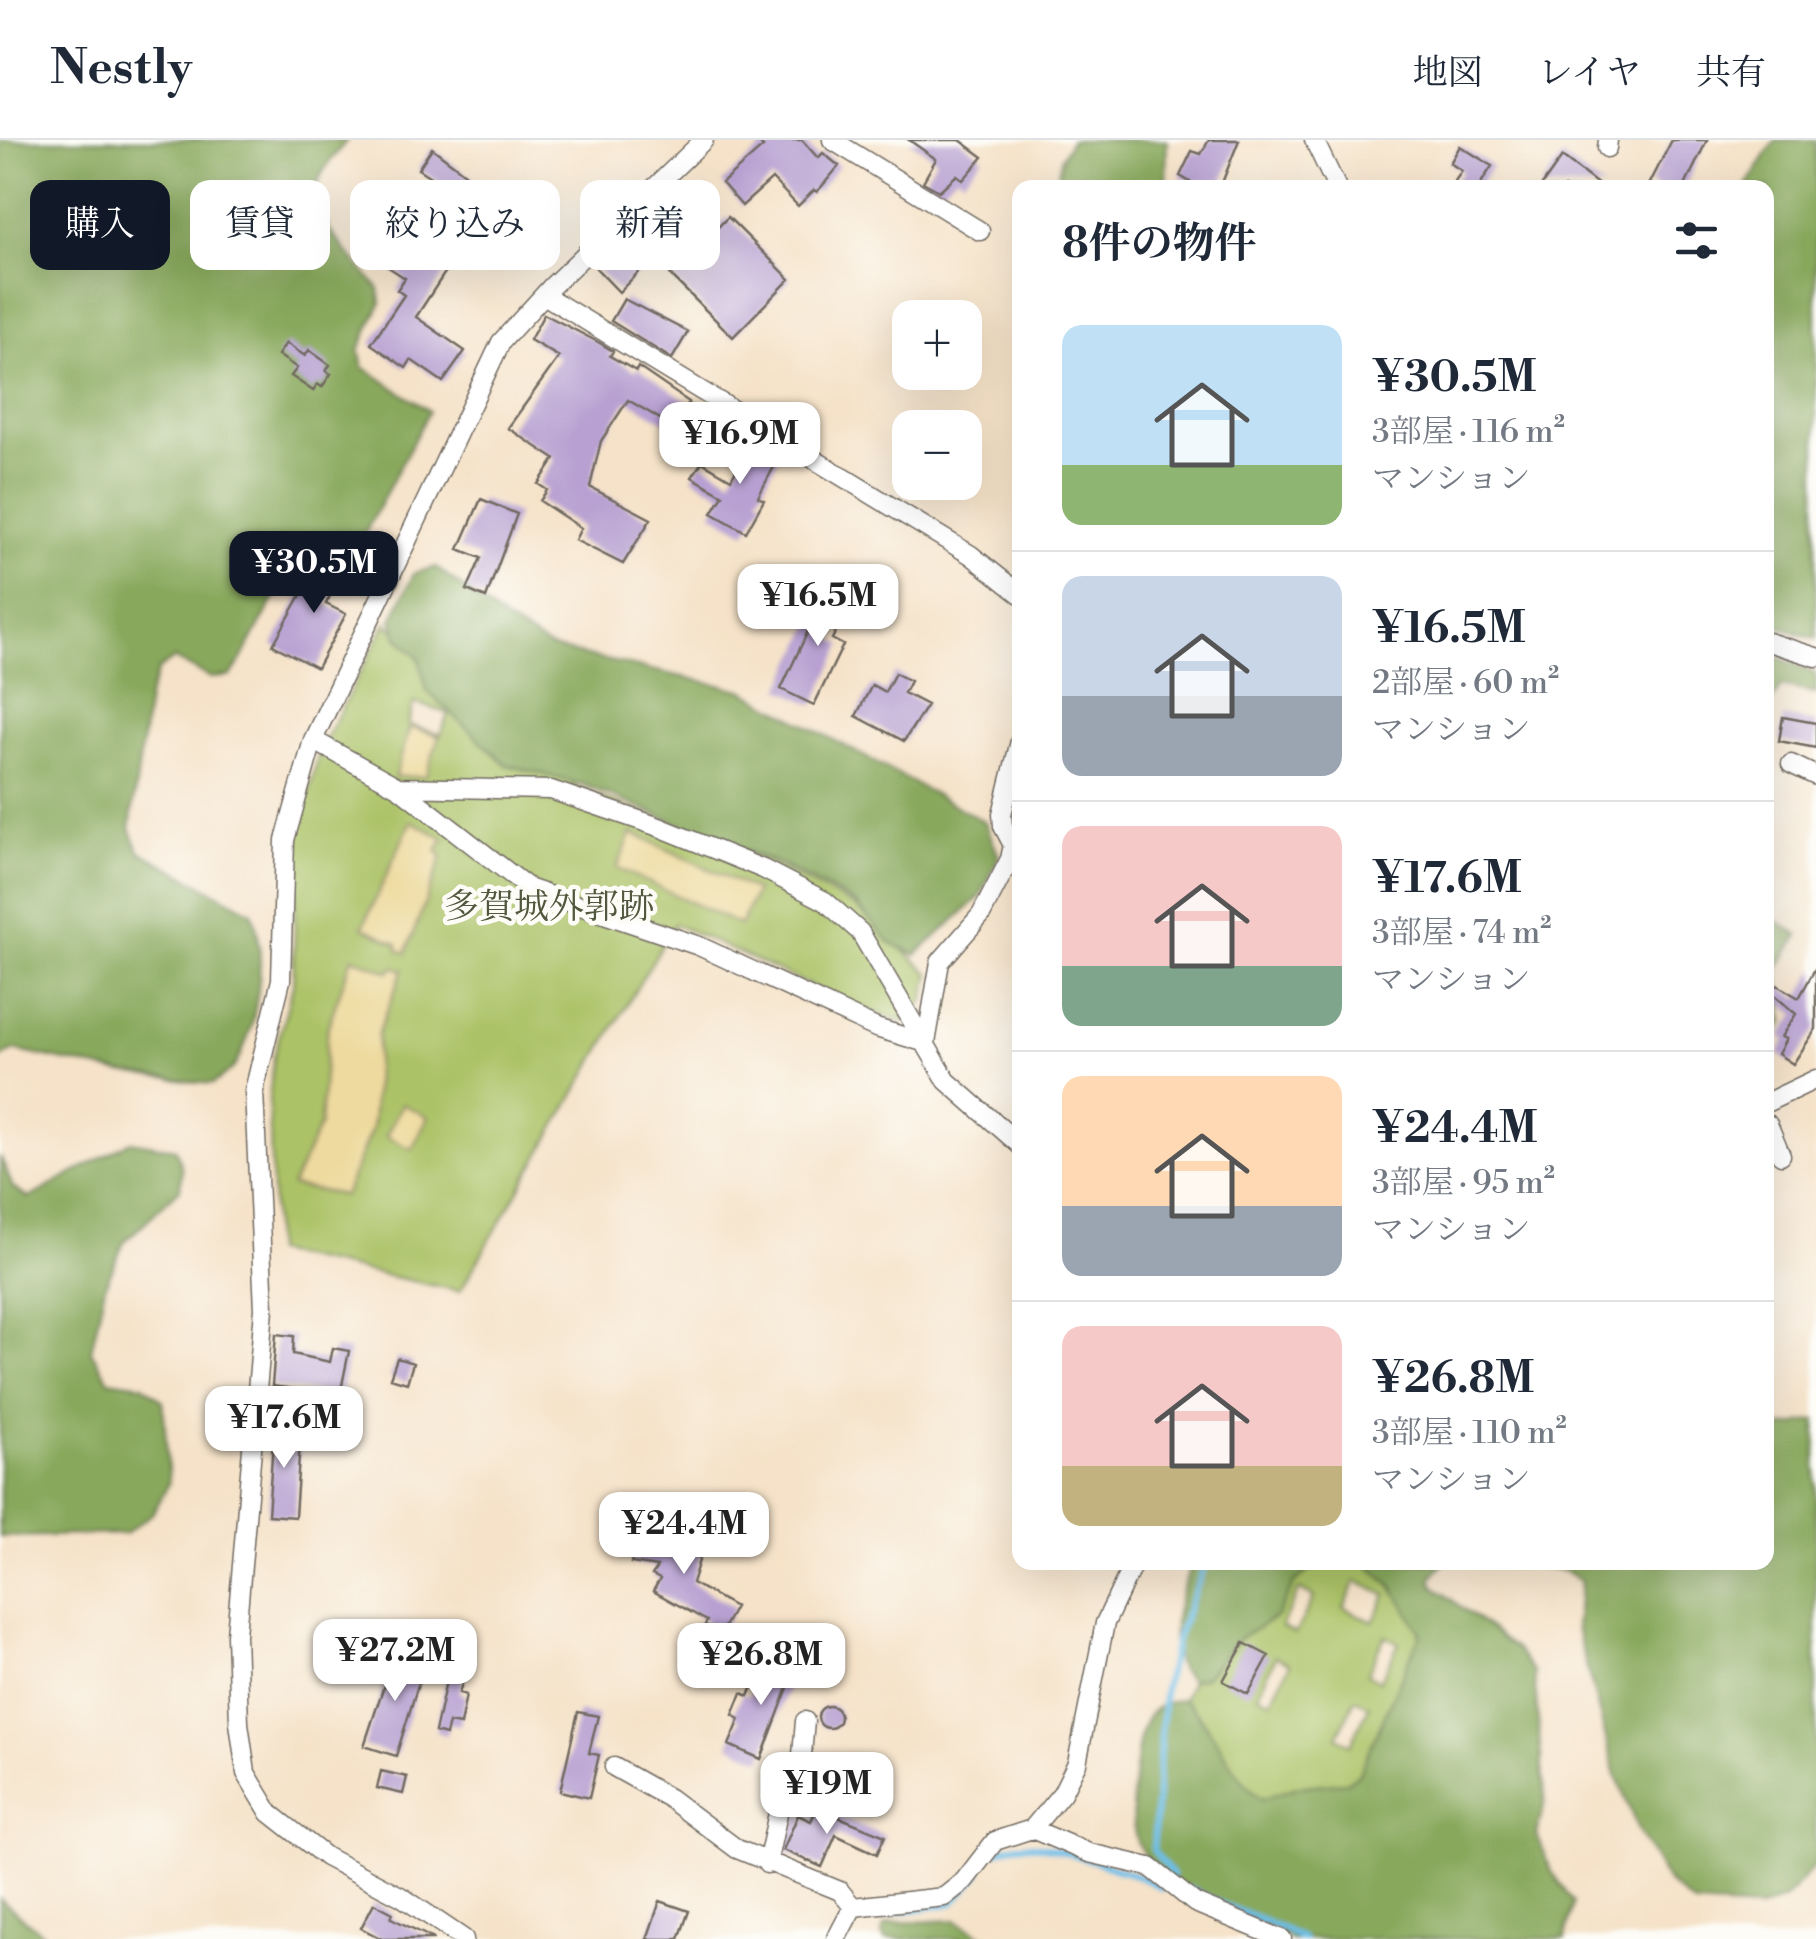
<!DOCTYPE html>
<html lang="ja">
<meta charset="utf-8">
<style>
body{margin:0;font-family:"Libre Bodoni","Noto Serif JP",serif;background:#f6f6f7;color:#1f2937;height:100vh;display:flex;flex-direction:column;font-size:38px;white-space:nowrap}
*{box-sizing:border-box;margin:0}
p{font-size:32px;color:#747a83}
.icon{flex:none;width:55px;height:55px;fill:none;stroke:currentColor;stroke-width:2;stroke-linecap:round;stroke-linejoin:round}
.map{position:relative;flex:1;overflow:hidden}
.details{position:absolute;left:1012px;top:40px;width:762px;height:1390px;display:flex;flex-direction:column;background:#fff;border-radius:20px;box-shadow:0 10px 40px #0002}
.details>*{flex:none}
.hud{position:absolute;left:30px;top:40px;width:832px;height:90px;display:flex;gap:20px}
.controls{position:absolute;left:892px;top:160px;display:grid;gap:20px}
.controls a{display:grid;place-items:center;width:90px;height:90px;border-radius:20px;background:#fff;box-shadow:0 10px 40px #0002;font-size:50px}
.price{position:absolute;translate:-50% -85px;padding:0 22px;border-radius:20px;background:#fff;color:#222;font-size:32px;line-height:65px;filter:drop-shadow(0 2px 5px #0008)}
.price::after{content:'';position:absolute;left:50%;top:60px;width:30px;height:22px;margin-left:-15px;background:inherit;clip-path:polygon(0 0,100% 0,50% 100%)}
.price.active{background:#111827;color:#fff}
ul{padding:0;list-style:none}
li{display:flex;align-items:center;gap:30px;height:250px;padding:0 50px}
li+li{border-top:2px solid #e0e1e3}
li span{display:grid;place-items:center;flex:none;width:280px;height:200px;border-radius:20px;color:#555}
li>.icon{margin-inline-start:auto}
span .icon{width:120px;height:120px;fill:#fffc;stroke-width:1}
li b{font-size:42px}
h2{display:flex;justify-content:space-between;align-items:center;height:120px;padding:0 50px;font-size:42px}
.tag{padding:0 35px;border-radius:20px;background:#fff;box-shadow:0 10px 40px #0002;font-size:35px;line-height:90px}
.tag.active{background:#111827;color:#fff}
header{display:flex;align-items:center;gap:60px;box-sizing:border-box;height:140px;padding:0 50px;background:#fff;border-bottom:2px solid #e0e1e3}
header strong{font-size:48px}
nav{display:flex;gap:55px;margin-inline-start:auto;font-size:35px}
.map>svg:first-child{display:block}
</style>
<header>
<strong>Nestly</strong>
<nav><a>地図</a><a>レイヤ</a><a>共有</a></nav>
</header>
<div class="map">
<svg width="1816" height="1799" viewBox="0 0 1816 1799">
<rect width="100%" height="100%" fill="#fdfcf7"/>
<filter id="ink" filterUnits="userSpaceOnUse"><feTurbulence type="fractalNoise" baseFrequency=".01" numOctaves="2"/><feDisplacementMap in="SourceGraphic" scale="20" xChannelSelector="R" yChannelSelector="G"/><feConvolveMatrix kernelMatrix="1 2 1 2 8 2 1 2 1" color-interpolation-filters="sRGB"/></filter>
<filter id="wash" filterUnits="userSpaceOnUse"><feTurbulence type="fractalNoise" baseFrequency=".0048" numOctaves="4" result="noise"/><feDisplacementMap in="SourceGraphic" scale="40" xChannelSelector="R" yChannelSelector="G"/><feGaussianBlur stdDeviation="2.25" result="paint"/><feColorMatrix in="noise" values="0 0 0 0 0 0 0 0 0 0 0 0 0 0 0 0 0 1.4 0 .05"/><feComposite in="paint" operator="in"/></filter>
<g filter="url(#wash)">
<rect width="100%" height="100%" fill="#f5e2c8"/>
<path fill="#abc266" stroke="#6b7648" stroke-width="2.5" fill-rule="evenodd" d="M 386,483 L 578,649 L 766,721 L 855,766 L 930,834 L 924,860 L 905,882 L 864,870 L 674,784 L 460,1151 L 274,1112 L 269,959 L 274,916 L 293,845 L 297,702 L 319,612 ZM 414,563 L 448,573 L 441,595 L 408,585 ZM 412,682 L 442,697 L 399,805 L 363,787 ZM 353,818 L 389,833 L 403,830 L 378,893 L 372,988 L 344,1055 L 292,1045 L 320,985 L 328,886 Z
M 1318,1423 L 1366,1423 C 1386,1440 1423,1474 1420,1503 L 1359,1633 L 1347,1642 L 1297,1647 L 1262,1659 C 1227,1633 1217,1588 1183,1559 L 1191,1540 L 1205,1537 L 1239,1499 L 1277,1476 L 1294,1443 ZM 1356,1441 L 1386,1455 L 1373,1482 L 1344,1468 ZM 1299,1450 L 1314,1457 L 1295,1494 L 1281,1487 ZM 1385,1496 L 1399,1503 L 1380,1541 L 1367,1534 ZM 1276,1516 L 1290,1524 L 1271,1561 L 1258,1554 ZM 1355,1559 L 1369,1566 L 1351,1604 L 1337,1597 Z"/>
<path fill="#88a85b" stroke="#5a6a43" stroke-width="2.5" d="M 0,0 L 347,0 C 338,12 324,26 319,40 C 305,78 357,121 379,149 L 381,163 L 359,210 L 363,227 L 429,271 L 364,395 C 348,402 330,399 318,405 C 286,421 254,503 231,536 L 211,538 L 174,519 L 158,530 L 148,558 L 130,688 L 139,711 L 252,772 C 268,814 258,884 236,924 C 232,932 220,938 213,944 L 121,933 L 14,910 L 0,919 Z
M 1071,0 L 1167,0 L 1166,47 L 1056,47 L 1061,18 Z
M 1775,0 L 1816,0 L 1816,499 L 1768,483 L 1768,48 L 1746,47 Z
M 436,427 L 501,478 L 551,508 L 742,550 L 985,682 L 999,717 L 980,757 L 916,815 L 889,802 L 855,763 L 779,724 L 584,645 L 507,625 L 427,551 L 419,518 L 398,497 L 392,480 L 414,433 Z
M 1768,513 L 1816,533 L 1816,553 L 1781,546 L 1768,569 Z
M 1774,779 L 1799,795 L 1778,828 L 1784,882 L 1768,907 L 1768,788 Z
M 131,1001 L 176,1009 L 182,1030 L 180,1049 L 124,1102 L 105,1146 L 91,1211 L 109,1240 L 143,1245 L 163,1261 L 169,1343 L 152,1374 L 125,1394 L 0,1397 L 0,1016 L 13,1048 L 29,1058 Z
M 1816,1280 L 1816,1724 L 1785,1759 L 1759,1769 L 1695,1765 L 1669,1744 L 1640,1695 L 1616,1635 L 1576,1488 L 1581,1442 C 1556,1417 1516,1432 1483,1423 L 1768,1422 L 1768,1290 Z
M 1194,1422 L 1318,1422 L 1318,1423 L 1294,1443 L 1277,1476 L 1239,1499 L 1205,1537 L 1191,1540 C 1159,1518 1178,1451 1194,1422 Z
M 1366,1423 L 1444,1423 L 1431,1438 L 1434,1446 L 1515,1509 L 1534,1533 L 1545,1662 L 1536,1694 L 1551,1731 L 1573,1762 L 1565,1799 L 1291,1799 C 1249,1776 1155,1750 1137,1701 C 1128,1674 1134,1636 1138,1609 C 1143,1576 1150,1565 1183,1559 C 1217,1588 1227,1633 1262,1659 L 1297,1647 L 1347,1642 L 1359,1633 L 1421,1493 L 1393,1447 Z
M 0,1759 L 49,1799 L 0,1799 Z
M 956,1780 L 988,1799 L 885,1799 L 882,1794 L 884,1785 L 892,1783 Z"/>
<path fill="#eeda9e" stroke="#8c8264" stroke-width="2.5" d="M 410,587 L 439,596 L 426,636 L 395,637 Z
M 411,681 L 444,699 L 437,710 L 442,717 L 406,813 L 398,810 L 398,804 L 363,787 Z
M 632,693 L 756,751 L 740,785 L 617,728 Z
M 352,817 L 389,832 L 394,827 L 403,830 L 378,893 L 372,988 L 344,1055 L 292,1046 L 320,984 L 328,886 Z
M 402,964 L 428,977 L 412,1009 L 386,996 Z"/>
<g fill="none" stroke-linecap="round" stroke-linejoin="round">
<path stroke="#6dbfe9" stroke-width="6" d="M 996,1712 C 1008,1705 1020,1704 1034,1705 C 1054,1707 1148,1737 1161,1748
M 1172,1735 L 1153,1710 L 1164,1549 L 1177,1496 L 1205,1425
M 1190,1749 C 1226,1769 1266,1779 1303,1799
M 870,1777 L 953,1763 L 980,1734"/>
</g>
<g id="blocks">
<path fill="#b8a1d2" d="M 757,0 L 802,0 L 818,18 L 823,13 L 839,26 L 817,52 L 814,50 L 798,66 L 772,39 L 742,66 L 722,43 L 763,7 Z
M 909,0 L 960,0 L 983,17 L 963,40 L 957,35 L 939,51 L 923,42 L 936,19 Z
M 1209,0 L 1239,0 L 1220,48 L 1187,48 L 1190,42 L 1180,36 L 1192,11 L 1201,14 Z
M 1672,0 L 1707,0 L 1684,48 L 1658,48 L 1650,43 Z
M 1460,6 L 1492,26 L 1478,48 L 1450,48 L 1462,31 L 1450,23 Z
M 432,8 L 478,43 L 443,97 L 461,108 L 416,177 L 465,211 L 443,242 L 411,220 L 406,228 L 371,204 L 404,155 L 397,150 L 405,138 L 379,121 L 392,102 L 383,96 L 404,62 L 430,79 L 449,49 L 418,29 Z
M 1562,17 L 1603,48 L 1540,48 Z
M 728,77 L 790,139 L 733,197 L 670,135 Z
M 636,88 L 659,111 L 619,152 L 596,128 Z
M 624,159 L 688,192 L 672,219 L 611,181 Z
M 544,174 L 598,202 L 613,211 L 610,216 L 636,231 L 638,227 L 689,262 L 674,287 L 628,260 L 601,301 L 590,347 L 651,379 L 623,424 L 575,400 L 581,388 L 540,361 L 547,350 L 538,344 L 555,319 L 508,288 L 559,217 L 530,200 Z
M 286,203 L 305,216 L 309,210 L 330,225 L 326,231 L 331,234 L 322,247 L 317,244 L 313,251 L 291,236 L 297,228 L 278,215 Z
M 750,304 L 778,319 L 758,357 L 764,360 L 746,392 L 712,373 L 723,355 L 692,337 L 702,322 L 731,339 Z
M 481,359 L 517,374 L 486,458 L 467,450 L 481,418 L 459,409 Z
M 324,414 L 346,424 L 326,464 L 346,474 L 317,528 L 273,505 Z
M 829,446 L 853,458 L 832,499 L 843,505 L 814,565 L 781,549 Z
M 895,533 L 910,541 L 904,553 L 927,565 L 904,601 L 856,576 L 872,545 L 885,552 Z
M 1783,577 L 1816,583 L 1816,608 L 1779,601 Z
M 1816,827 L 1816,889 L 1793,924 L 1778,914 L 1786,899 L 1781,897 L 1796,874 L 1768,850 L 1768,845 L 1770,841 L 1799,858 Z
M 276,1194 L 294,1196 L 293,1214 L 330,1222 L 333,1208 L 349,1211 L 340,1255 L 272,1246 Z
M 397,1218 L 413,1223 L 407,1243 L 390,1238 Z
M 274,1285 L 301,1287 L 295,1377 L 268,1375 Z
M 680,1386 L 707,1395 L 692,1443 L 735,1467 L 720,1494 L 705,1485 L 707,1481 L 653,1451 L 660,1439 L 652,1435 L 657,1427 L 631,1423 L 635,1403 L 673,1410 Z
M 1244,1503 L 1269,1516 L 1248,1554 L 1223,1541 Z
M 395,1512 L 425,1522 L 396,1616 L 364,1606 Z
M 452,1513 L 470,1519 L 459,1553 L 466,1555 L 460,1585 L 449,1583 L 446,1595 L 435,1592 Z
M 766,1516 L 795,1529 L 761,1619 L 729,1605 L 740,1579 L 733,1575 L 742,1553 L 749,1556 Z
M818 1577a11 11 0 1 1 22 0a11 11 0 1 1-22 0Z
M 578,1572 L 598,1576 L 589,1613 L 599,1615 L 589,1658 L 560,1651 Z
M 381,1631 L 407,1637 L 403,1654 L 377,1648 Z
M 817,1668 L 885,1696 L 877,1714 L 836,1695 L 822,1727 L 783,1710 L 798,1675 L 811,1681 Z
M 660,1761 L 689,1771 L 679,1799 L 647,1799 Z
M 374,1763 L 393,1773 L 391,1778 L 434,1799 L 382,1799 L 361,1788 Z"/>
</g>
</g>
<g filter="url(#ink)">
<use href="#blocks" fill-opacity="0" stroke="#726b62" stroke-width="2.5"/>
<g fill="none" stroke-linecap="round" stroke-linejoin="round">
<defs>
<path id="minor" d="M 832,0 L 980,91
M 1314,0 L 1337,48
M 1607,8 L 1608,0
M 544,155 L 971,415 L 1020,454
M 1768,502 L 1816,517
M 313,600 L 398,647 L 530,749 L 699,806 L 876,888 L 926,903
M 1791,624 L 1816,636
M 398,647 L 551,650 L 659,687 L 763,729 L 825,761 L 860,792 L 947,941 L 1020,1005
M 926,903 L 940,822 L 981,775 L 1010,719 L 1013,705 L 1003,686 L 1002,674 L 1020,601
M 1768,962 L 1816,939
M 1768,984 L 1781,1015
M 614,1627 L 669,1658 L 737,1709 L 840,1751 L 853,1767 L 944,1757 L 964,1741 L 995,1701 L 1032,1689 L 1089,1713 L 1150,1727 L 1195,1763 L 1282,1799
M 1032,1689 L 1062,1653 L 1077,1623 L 1105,1483 L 1134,1422
M 767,1724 L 783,1650 L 802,1615 L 805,1581
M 464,1799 L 402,1757 L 326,1717 L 270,1673 L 246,1633 L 239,1583 L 236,1495 L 264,1169 L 254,951 L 281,840 L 285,700 L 313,600 L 501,202 L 552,146 L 704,0
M 836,1799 L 853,1767"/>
</defs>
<use href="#minor" stroke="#726b62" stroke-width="21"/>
<use href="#minor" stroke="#fff" stroke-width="18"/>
</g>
</g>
<g text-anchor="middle" stroke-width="9" stroke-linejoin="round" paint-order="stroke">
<g font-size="35" fill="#51583d" stroke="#fdfcf7">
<text x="549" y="778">多賀城外郭跡</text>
</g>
</g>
</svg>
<div class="controls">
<a>+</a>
<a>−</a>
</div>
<b class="price" style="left:740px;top:347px">¥16.9M</b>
<b class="price active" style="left:314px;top:476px">¥30.5M</b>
<b class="price" style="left:818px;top:509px">¥16.5M</b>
<b class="price" style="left:284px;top:1331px">¥17.6M</b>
<b class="price" style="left:684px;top:1437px">¥24.4M</b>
<b class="price" style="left:395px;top:1564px">¥27.2M</b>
<b class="price" style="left:761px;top:1568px">¥26.8M</b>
<b class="price" style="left:827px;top:1697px">¥19M</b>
<div class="hud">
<a class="tag active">購入</a>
<a class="tag">賃貸</a>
<a class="tag">絞り込み</a>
<a class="tag">新着</a>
</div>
<section class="details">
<h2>8件の物件<svg class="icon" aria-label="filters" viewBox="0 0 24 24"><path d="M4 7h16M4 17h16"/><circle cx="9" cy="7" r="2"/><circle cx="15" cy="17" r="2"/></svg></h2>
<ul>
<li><span style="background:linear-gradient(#bfe0f5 70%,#8fb573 0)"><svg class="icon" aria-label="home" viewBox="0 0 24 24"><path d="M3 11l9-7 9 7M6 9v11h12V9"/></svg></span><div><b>¥30.5M</b><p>3部屋 · 116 m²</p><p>マンション</p></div></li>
<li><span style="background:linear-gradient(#c9d6e8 60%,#9aa5b1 0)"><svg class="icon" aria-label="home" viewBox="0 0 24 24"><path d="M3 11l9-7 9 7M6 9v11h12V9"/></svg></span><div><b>¥16.5M</b><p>2部屋 · 60 m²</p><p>マンション</p></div></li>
<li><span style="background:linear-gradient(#f6c9c9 70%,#7fa58c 0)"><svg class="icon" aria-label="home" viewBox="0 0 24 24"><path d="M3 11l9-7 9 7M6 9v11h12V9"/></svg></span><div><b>¥17.6M</b><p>3部屋 · 74 m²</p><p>マンション</p></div></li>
<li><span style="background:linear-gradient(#ffd9b3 65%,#9aa5b1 0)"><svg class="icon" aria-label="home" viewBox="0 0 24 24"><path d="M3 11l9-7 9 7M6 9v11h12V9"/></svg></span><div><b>¥24.4M</b><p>3部屋 · 95 m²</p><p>マンション</p></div></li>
<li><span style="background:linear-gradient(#f6c9c9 70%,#c2b280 0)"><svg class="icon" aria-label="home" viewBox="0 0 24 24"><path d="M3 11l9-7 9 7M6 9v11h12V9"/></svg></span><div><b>¥26.8M</b><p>3部屋 · 110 m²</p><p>マンション</p></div></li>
</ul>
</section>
</div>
